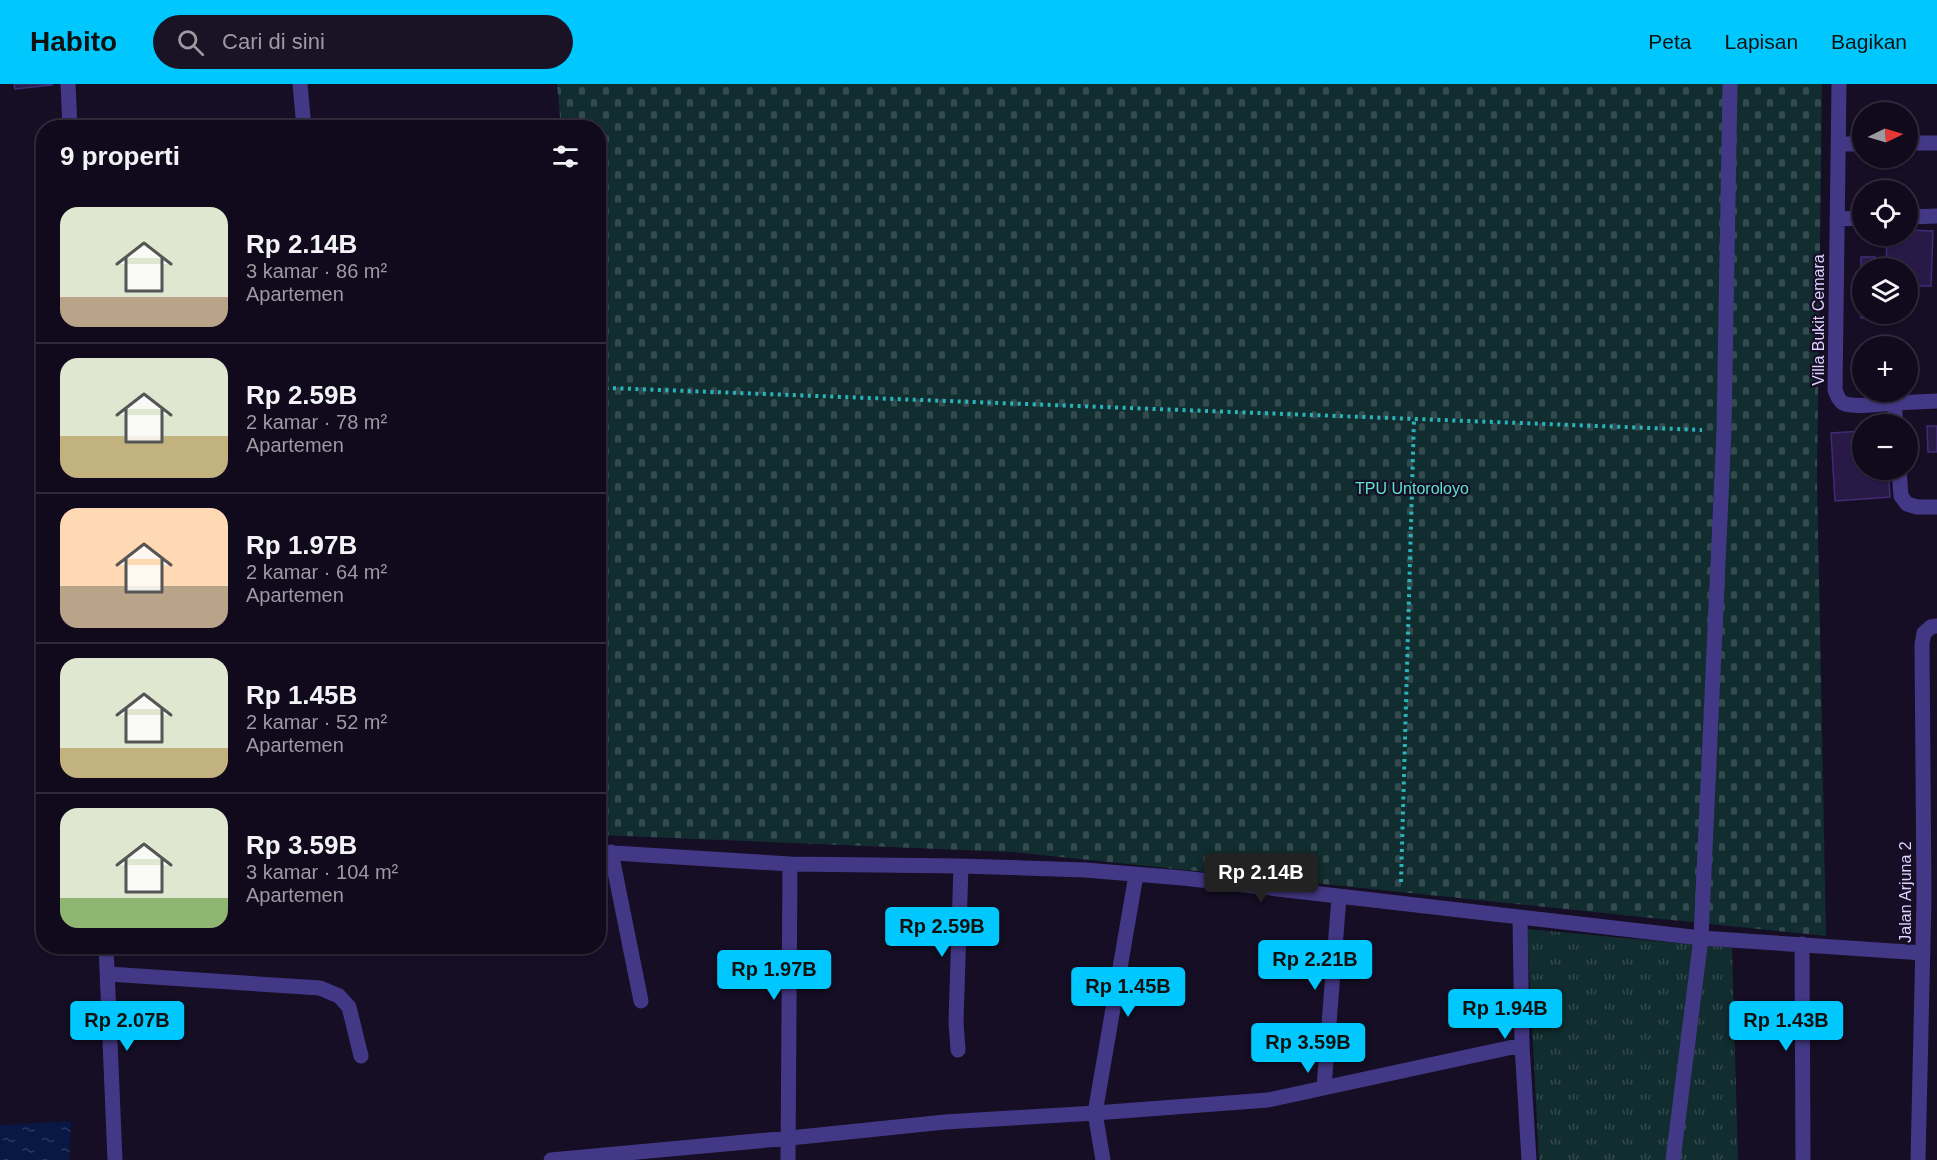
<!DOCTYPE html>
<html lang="id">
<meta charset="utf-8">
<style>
body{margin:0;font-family:Helvetica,sans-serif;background:#191325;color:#f1f3f6;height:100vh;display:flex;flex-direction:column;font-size:22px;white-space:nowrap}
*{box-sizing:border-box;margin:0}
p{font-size:20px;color:#9c9aa3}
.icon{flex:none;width:33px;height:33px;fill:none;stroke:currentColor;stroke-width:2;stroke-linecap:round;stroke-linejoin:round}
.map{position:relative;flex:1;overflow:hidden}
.sheet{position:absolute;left:36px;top:36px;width:570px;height:834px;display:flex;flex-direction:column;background:#100a1c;border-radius:24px;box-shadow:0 2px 4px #0004,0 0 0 2px #302b3b}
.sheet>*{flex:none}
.needle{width:39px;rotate:85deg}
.tools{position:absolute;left:1852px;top:18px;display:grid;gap:12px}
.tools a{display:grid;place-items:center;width:66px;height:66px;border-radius:50%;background:#100a1c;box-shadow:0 2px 4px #0004,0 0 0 2px #302b3b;font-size:30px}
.price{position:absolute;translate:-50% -51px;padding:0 14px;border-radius:6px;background:#00c7fd;color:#111;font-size:20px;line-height:39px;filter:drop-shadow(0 2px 3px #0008)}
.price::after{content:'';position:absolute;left:50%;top:36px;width:18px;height:14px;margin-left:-9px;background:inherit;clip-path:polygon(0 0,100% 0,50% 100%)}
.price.selected{background:#222;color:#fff}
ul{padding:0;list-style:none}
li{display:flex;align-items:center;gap:18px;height:150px;padding:0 24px}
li+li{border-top:2px solid #302b3b}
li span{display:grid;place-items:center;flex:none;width:168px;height:120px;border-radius:18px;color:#555}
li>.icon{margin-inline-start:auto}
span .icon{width:72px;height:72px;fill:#fffc;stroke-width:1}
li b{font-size:26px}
h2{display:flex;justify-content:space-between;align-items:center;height:72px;padding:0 24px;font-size:26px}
header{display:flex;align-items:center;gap:36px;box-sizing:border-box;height:84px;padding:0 30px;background:#00c7fd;color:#111}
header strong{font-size:28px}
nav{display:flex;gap:33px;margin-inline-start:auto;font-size:21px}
.search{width:420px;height:54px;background:#191325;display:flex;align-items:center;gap:15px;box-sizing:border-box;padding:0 21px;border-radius:33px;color:#9c9aa3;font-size:22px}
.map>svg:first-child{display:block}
</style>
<header>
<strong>Habito</strong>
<div class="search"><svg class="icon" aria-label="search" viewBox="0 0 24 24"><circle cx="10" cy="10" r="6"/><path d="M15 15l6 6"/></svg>Cari di sini</div>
<nav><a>Peta</a><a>Lapisan</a><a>Bagikan</a></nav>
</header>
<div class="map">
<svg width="1937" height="1076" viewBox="0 0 1937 1076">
<defs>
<pattern id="grass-tufts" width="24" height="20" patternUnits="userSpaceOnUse" patternTransform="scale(1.5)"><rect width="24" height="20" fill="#112d2f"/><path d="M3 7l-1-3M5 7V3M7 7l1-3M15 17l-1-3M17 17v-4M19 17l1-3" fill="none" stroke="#334b4e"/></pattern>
<pattern id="cemetery-stones" width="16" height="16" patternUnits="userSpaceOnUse" patternTransform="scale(1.5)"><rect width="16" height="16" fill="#112d2f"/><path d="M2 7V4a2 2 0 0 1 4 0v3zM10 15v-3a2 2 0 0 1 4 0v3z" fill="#334b4e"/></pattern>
<pattern id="water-ripples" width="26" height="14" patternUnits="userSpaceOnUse" patternTransform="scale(1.5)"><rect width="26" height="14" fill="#081744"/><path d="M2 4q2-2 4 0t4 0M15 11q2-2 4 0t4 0" fill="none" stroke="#2b3860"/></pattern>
</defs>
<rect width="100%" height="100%" fill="#150e25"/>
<path fill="url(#grass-tufts)" d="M 1527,845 L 1732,864 L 1738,1076 L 1539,1076 Z"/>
<path fill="url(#cemetery-stones)" d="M 557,0 L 1822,0 L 1817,395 L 1826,852 L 1012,768 L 599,751 L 598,44 L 561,43 Z"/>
<path fill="url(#water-ripples)" d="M 71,1037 L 69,1076 L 0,1076 L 0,1041 Z"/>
<path fill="#281947" stroke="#412b73" stroke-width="1.5" d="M 14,0 L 52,0 L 52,1 L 15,5 Z
M 1908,146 L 1933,147 L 1931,202 L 1908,202 L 1908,184 L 1886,184 L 1887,152 L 1908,152 Z
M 1861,173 L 1875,173 L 1875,184 L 1863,184 L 1863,230 L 1875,230 L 1875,234 L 1861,234 Z
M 1927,342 L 1937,342 L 1937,368 L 1928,368 Z
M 1863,347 L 1863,386 L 1888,386 L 1890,413 L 1835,417 L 1831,349 Z"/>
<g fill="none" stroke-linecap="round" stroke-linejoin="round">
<path stroke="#2bb2ba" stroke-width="4" stroke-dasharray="3 4.5" stroke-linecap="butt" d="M 598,305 L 609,304 L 1702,346
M 1401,798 L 1414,334"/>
<path stroke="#433885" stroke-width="15" d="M 68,0 L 70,44
M 300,0 L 304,44
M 1839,0 L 1835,306 C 1837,310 1838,316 1843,319 C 1853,324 1882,320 1894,319 L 1896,340
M 1908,59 L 1937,59
M 1838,60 L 1863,60
M 1908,133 L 1937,132
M 1837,135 L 1863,134
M 1894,319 L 1937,317
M 1899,386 L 1901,412 L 1907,420 L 1917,423 L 1937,423
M 598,768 L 790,780 L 961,782 L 1085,786 L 1183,794 L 1701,854 L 1923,869
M 611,768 L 641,917
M 1520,834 L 1522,961 L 1529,1076
M 1802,860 L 1803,1076
M 106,862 L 115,1076
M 108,890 L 320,904 L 339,912 L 349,923 L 361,972
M 958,966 L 956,938 L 961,782
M 1324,1003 L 1339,813
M 551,1076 L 790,1054 L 945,1038 L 1095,1029 L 1268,1016 L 1522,961
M 788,1076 L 790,780
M 1103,1076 L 1095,1029 L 1136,791
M 1673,1076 L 1701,854 L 1724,347 L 1730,0
M 1918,1076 L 1924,814 L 1922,560 L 1924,549 L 1931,543 L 1937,542"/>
</g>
<g text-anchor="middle" stroke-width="4.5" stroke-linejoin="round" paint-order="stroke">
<g font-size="16" fill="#dcd2ff" stroke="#150e25">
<text transform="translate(1818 236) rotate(-90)" y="6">Villa Bukit Cemara</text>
<text transform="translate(1905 808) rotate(-90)" y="6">Jalan Arjuna 2</text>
</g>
<g font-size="16" fill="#5ae3d0" stroke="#150e25">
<text x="1412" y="410">TPU Untoroloyo</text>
</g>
</g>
</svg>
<div class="tools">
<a><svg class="needle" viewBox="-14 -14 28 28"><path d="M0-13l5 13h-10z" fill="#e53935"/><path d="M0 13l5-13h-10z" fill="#9c9aa3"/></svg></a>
<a><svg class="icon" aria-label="locate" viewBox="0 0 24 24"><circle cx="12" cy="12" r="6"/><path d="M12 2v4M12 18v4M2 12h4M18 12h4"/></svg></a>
<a><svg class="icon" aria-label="layers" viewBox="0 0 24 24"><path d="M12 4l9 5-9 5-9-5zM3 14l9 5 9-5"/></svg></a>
<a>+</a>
<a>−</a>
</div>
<b class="price selected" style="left:1261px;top:820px">Rp 2.14B</b>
<b class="price" style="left:942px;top:874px">Rp 2.59B</b>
<b class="price" style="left:1315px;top:907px">Rp 2.21B</b>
<b class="price" style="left:774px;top:917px">Rp 1.97B</b>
<b class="price" style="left:1128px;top:934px">Rp 1.45B</b>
<b class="price" style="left:1505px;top:956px">Rp 1.94B</b>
<b class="price" style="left:127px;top:968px">Rp 2.07B</b>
<b class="price" style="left:1786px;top:968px">Rp 1.43B</b>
<b class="price" style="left:1308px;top:990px">Rp 3.59B</b>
<section class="sheet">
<h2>9 properti<svg class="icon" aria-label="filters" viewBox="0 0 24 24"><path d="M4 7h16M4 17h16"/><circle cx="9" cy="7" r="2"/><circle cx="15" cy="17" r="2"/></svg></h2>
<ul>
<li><span style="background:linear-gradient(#dfe7d0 75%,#b9a48a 0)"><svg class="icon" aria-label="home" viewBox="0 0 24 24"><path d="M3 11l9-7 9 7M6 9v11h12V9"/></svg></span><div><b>Rp 2.14B</b><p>3 kamar · 86 m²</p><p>Apartemen</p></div></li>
<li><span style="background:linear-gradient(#dfe7d0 65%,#c2b280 0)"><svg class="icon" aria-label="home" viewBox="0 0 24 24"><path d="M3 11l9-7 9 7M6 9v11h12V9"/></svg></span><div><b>Rp 2.59B</b><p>2 kamar · 78 m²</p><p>Apartemen</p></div></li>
<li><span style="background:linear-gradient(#ffd9b3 65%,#b9a48a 0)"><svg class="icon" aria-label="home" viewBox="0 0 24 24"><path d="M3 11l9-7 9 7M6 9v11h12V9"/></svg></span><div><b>Rp 1.97B</b><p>2 kamar · 64 m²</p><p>Apartemen</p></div></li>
<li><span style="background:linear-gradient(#dfe7d0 75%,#c2b280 0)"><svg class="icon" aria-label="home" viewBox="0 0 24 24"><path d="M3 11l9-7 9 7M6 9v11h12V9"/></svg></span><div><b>Rp 1.45B</b><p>2 kamar · 52 m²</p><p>Apartemen</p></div></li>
<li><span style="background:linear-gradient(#dfe7d0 75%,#8fb573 0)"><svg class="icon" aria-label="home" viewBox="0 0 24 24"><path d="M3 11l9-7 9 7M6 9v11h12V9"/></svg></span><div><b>Rp 3.59B</b><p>3 kamar · 104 m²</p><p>Apartemen</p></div></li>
</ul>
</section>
</div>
